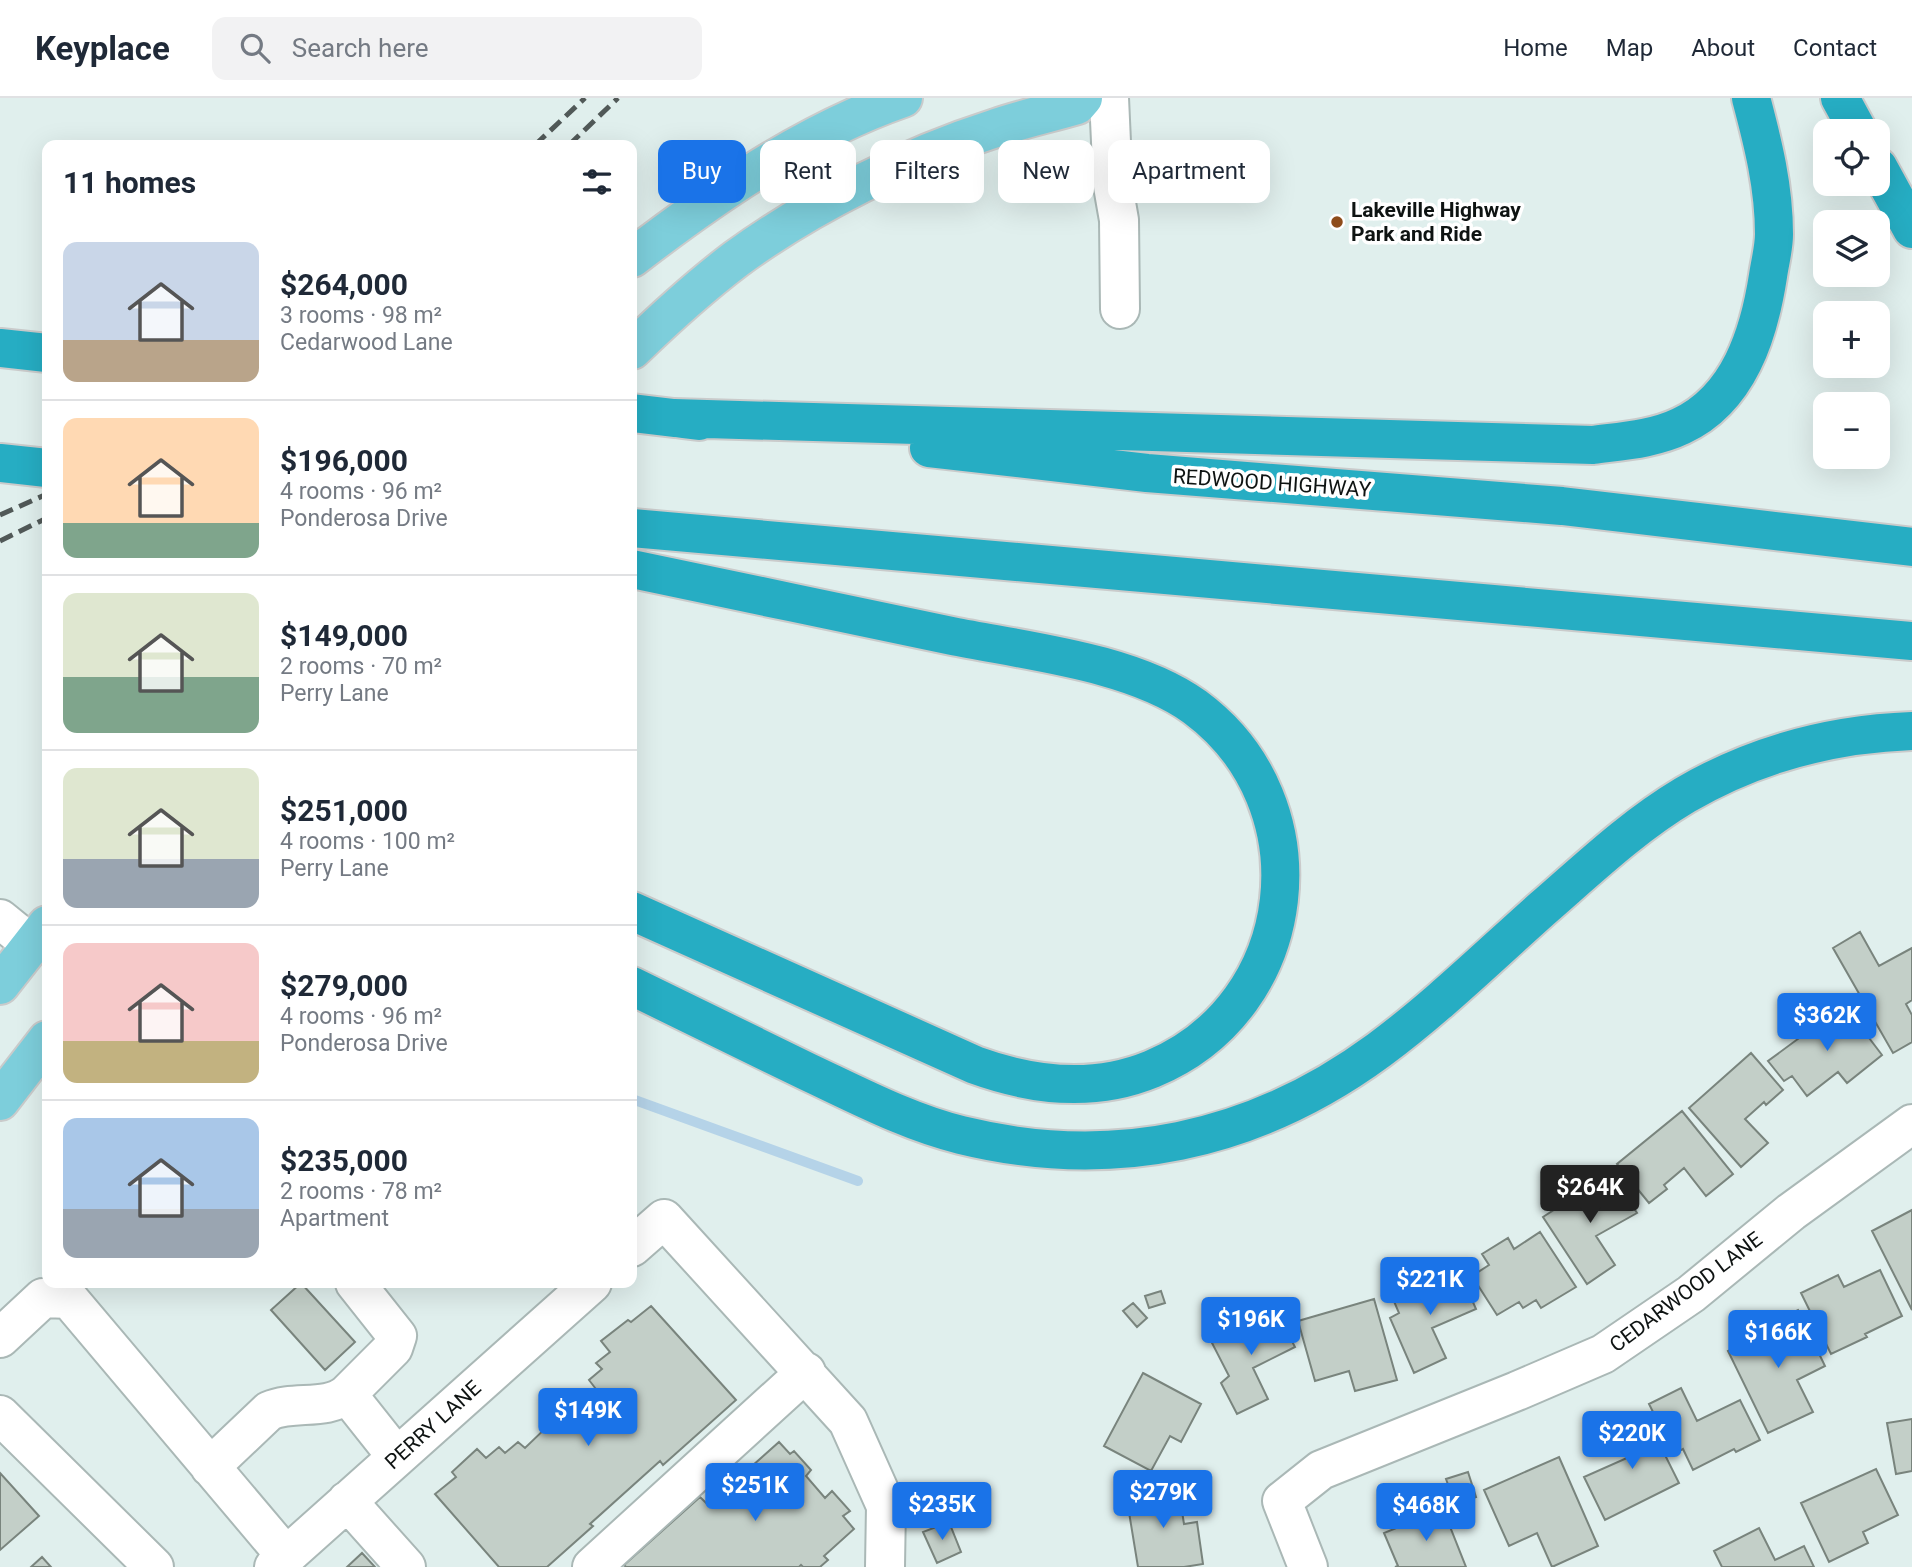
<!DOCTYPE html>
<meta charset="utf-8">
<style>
body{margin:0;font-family:Roboto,sans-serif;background:#f2f2f3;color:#1f2937;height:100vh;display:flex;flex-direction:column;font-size:26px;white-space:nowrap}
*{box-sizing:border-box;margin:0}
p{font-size:23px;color:#747a83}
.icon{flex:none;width:38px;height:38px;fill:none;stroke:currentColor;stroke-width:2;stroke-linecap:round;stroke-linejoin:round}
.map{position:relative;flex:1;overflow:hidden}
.drawer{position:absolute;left:42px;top:42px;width:595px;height:1148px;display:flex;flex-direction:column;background:#fff;border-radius:14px;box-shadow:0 7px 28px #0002}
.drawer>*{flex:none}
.hud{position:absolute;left:658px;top:42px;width:665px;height:63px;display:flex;gap:14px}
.tools{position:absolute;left:1813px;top:21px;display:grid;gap:14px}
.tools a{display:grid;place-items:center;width:77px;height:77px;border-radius:14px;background:#fff;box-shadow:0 7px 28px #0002;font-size:35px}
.price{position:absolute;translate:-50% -60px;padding:0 16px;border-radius:7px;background:#1a73e8;color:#fff;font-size:23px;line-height:46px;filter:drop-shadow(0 2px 4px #0008)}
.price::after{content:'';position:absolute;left:50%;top:42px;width:21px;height:16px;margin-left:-10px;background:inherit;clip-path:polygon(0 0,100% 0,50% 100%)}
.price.on{background:#222;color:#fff}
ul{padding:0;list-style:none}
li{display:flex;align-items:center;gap:21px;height:175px;padding:0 21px}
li+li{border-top:2px solid #e0e1e3}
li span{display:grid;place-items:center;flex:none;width:196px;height:140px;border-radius:14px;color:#555}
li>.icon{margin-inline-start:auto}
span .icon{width:84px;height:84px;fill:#fffc;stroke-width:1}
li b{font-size:30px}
h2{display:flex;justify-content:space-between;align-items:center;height:84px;padding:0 21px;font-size:30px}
.chip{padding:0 24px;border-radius:14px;background:#fff;box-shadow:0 7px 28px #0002;font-size:24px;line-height:63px}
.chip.on{background:#1a73e8;color:#fff}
header{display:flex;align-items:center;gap:42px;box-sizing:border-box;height:98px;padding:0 35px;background:#fff;border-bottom:2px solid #e0e1e3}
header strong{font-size:33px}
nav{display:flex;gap:38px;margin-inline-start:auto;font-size:24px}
.search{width:490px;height:63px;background:#f2f2f3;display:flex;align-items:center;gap:18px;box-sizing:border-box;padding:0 24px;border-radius:14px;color:#747a83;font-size:26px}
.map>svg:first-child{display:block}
</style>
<header>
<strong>Keyplace</strong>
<div class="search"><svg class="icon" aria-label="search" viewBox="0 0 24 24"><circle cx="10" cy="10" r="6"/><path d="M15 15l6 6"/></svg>Search here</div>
<nav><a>Home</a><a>Map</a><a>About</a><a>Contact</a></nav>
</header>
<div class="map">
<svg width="1912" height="1469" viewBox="0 0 1912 1469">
<rect width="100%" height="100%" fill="#e0efed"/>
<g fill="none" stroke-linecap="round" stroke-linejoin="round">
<path stroke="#b5d3e8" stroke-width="10" d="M 632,1001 L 858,1083"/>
</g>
<path fill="#c3cfc8" stroke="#79847d" stroke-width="2" d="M 1860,834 L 1879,868 L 1912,850 L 1912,902 L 1906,906 L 1912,917 L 1912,944 L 1893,955 L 1833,850 Z
M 1844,907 L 1882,957 L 1847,985 L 1838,974 L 1807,998 L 1792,978 L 1784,983 L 1768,963 Z
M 1751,955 L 1783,992 L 1766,1007 L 1764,1004 L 1745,1021 L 1768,1045 L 1741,1069 L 1689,1010 Z
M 1682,1013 L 1733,1076 L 1706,1098 L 1684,1070 L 1664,1087 L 1667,1091 L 1649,1105 L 1617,1066 Z
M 1611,1075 L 1637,1115 L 1596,1138 L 1615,1167 L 1587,1186 L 1543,1119 Z
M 1912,1112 L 1912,1212 L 1872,1133 Z
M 1540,1134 L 1576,1189 L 1541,1210 L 1536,1202 L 1523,1210 L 1519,1204 L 1497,1217 L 1472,1178 L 1489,1167 L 1482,1156 L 1508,1140 L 1514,1151 Z
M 1458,1170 L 1476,1211 L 1432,1230 L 1446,1260 L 1414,1275 L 1390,1220 L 1399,1215 L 1393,1201 Z
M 1880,1172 L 1902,1218 L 1865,1236 L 1867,1239 L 1831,1256 L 1801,1195 L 1838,1177 L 1844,1189 Z
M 301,1185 L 355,1244 L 325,1272 L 271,1212 Z
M 1161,1193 L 1165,1205 L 1149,1210 L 1145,1198 Z
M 1374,1201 L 1397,1282 L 1355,1293 L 1349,1273 L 1315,1283 L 1298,1223 Z
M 1133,1205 L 1147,1220 L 1137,1229 L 1123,1213 Z
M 651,1208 L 736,1302 L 663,1367 L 660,1363 L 590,1426 L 593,1428 L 547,1469 L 499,1469 L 435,1396 L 456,1379 L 452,1374 L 477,1351 L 486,1360 L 499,1349 L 505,1355 L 518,1344 L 525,1350 L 550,1326 L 541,1315 L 557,1301 L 567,1312 L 580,1301 L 586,1306 L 599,1295 L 589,1282 L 602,1271 L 596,1265 L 610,1254 L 601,1243 L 628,1222 L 631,1224 Z
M 1274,1209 L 1295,1249 L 1253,1270 L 1268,1301 L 1237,1316 L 1221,1285 L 1229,1278 L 1212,1245 L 1253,1223 L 1252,1220 Z
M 1798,1212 L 1825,1268 L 1797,1282 L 1813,1314 L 1768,1335 L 1728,1253 L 1768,1233 L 1766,1228 Z
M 1143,1275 L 1201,1306 L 1181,1344 L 1170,1338 L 1151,1373 L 1104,1348 Z
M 1681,1290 L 1697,1323 L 1740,1302 L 1760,1342 L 1736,1354 L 1734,1351 L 1693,1372 L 1683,1351 L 1674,1356 L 1649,1306 Z
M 1644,1315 L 1679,1385 L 1605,1422 L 1584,1379 L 1627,1360 L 1613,1331 Z
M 1912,1321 L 1912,1373 L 1896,1376 L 1887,1325 Z
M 779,1344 L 790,1356 L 794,1353 L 811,1372 L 806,1378 L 825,1400 L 832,1393 L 850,1413 L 843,1418 L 854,1431 L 824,1458 L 828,1462 L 820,1469 L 803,1469 L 801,1467 L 799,1469 L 626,1469 L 624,1467 L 700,1399 L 708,1407 Z
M 1559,1359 L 1598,1448 L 1552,1469 L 1537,1435 L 1509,1448 L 1484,1392 Z
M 1876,1371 L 1898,1417 L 1863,1434 L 1868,1445 L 1829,1464 L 1801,1405 Z
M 1468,1374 L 1476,1399 L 1455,1406 L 1446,1381 Z
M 0,1375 L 39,1418 L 0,1452 Z
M 1178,1388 L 1184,1426 L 1197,1424 L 1203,1466 L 1184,1469 L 1138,1469 L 1126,1396 Z
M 1443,1411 L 1466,1469 L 1395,1469 L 1398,1468 L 1384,1435 Z
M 949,1424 L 961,1454 L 937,1465 L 923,1434 Z
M 1759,1430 L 1775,1462 L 1804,1448 L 1814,1469 L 1722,1469 L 1714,1453 Z
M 362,1455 L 375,1469 L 347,1469 Z
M 42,1459 L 51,1469 L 31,1469 Z"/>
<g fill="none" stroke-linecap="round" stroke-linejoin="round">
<defs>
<path id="minor" d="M 1109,0 L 1113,88 L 1119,122 L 1120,211
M 0,821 L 32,847
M 632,1149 L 664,1121 L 848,1323 L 886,1408 L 885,1469
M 355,1185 L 397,1238 L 393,1250 L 347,1296 L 397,1359
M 0,1240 L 43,1200 L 69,1201 L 286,1458
M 0,1317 L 154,1469
M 210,1369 L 269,1313 C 294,1302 326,1313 347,1296
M 347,1403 L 406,1469
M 274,1469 L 592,1185
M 592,1469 L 806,1274
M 1308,1469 L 1282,1403 L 1321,1372 L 1517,1293 L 1603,1256 L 1691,1196 L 1791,1114 L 1912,1026"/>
<path id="major" d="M 632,160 C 714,97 805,34 903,0
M 632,252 C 665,220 699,189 736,161 C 810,107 908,58 996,30 C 1022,21 1050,15 1077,7 L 1083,0
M 0,887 L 47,827
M 0,1003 L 47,942"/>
<path id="highway" d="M 1840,0 L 1858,33
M 1878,69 L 1912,131
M 0,250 L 47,255
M 632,315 L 699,323
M 674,320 L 1593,347 C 1623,343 1654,341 1681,328 C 1739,301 1759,236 1768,178 C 1770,164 1774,150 1774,136 C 1774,89 1763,45 1751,0
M 929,350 L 1147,375 L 1562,408 L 1912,449
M 0,365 L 47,370
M 632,430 L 1912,543
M 632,471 C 739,493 845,516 952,538 C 1027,553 1133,564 1195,609 C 1325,705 1303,908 1152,971 C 1094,995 1033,988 975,967 L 632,813
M 632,888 C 690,916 749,945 808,974 C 857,997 908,1024 961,1037 C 1112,1074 1254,1044 1379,952 C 1437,909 1489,858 1543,810 C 1589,770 1633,728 1685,697 C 1755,656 1831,636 1912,633"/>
</defs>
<use href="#minor" stroke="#aab8b6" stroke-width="42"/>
<use href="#major" stroke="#cacbcb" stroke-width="42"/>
<use href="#highway" stroke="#cacbcb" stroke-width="42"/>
<use href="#minor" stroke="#fff" stroke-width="38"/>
<use href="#major" stroke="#7dcedb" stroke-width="38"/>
<use href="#highway" stroke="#26adc3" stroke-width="38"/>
<path stroke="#515958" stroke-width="5" stroke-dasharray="14 7" stroke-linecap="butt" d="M 535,47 L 585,0
M 569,47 L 618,0
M 0,417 L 47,396
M 0,443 L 47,420"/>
</g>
<circle fill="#8e4c1b" stroke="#fff" stroke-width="2.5" cx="1337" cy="124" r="7"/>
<g text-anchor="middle" stroke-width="7" stroke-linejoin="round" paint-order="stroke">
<g font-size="21" font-weight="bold" fill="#0e1312" stroke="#fff" text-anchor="start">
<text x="1351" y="119">Lakeville Highway<tspan x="1351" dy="24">Park and Ride</tspan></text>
</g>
<g font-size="21" fill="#0e1312" stroke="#fff">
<text transform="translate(1272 385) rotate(4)" y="7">REDWOOD HIGHWAY</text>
<text transform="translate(1686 1194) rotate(-37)" y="7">CEDARWOOD LANE</text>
<text transform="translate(433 1327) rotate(-42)" y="7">PERRY LANE</text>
</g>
</g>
</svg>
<div class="tools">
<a><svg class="icon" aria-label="locate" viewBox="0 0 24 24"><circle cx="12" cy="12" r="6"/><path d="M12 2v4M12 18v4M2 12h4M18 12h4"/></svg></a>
<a><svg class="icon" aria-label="layers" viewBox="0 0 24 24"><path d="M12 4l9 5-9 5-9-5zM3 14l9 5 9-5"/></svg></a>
<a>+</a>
<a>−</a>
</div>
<b class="price" style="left:1827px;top:955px">$362K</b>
<b class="price on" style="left:1590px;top:1127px">$264K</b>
<b class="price" style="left:1430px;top:1219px">$221K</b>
<b class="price" style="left:1251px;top:1259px">$196K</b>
<b class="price" style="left:1778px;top:1272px">$166K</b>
<b class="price" style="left:588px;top:1350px">$149K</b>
<b class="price" style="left:1632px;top:1373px">$220K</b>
<b class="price" style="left:755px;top:1425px">$251K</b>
<b class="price" style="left:1163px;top:1432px">$279K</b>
<b class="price" style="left:942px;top:1444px">$235K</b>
<b class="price" style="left:1426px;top:1445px">$468K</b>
<div class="hud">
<a class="chip on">Buy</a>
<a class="chip">Rent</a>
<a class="chip">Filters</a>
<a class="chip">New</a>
<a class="chip">Apartment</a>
</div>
<section class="drawer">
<h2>11 homes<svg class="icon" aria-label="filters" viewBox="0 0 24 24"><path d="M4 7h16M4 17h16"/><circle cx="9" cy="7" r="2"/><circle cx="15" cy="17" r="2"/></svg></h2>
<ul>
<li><span style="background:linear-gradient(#c9d6e8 70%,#b9a48a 0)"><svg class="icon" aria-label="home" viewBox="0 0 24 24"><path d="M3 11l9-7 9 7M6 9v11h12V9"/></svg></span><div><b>$264,000</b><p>3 rooms · 98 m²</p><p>Cedarwood Lane</p></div></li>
<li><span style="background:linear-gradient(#ffd9b3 75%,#7fa58c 0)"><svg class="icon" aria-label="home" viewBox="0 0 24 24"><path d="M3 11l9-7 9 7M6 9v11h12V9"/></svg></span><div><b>$196,000</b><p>4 rooms · 96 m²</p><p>Ponderosa Drive</p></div></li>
<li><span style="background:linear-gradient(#dfe7d0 60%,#7fa58c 0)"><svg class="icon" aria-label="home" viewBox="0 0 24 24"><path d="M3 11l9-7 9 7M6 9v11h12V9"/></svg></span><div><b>$149,000</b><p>2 rooms · 70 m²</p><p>Perry Lane</p></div></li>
<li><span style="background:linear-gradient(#dfe7d0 65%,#9aa5b1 0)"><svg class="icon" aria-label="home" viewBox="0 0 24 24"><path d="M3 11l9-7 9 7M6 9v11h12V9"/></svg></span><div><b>$251,000</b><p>4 rooms · 100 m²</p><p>Perry Lane</p></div></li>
<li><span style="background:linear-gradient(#f6c9c9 70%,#c2b280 0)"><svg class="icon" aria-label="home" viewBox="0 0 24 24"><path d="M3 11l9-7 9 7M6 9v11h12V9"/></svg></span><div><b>$279,000</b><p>4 rooms · 96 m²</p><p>Ponderosa Drive</p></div></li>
<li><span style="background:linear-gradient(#a9c7e8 65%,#9aa5b1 0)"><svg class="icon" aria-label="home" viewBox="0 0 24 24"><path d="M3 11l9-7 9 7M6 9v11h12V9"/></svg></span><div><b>$235,000</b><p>2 rooms · 78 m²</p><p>Apartment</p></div></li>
</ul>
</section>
</div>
